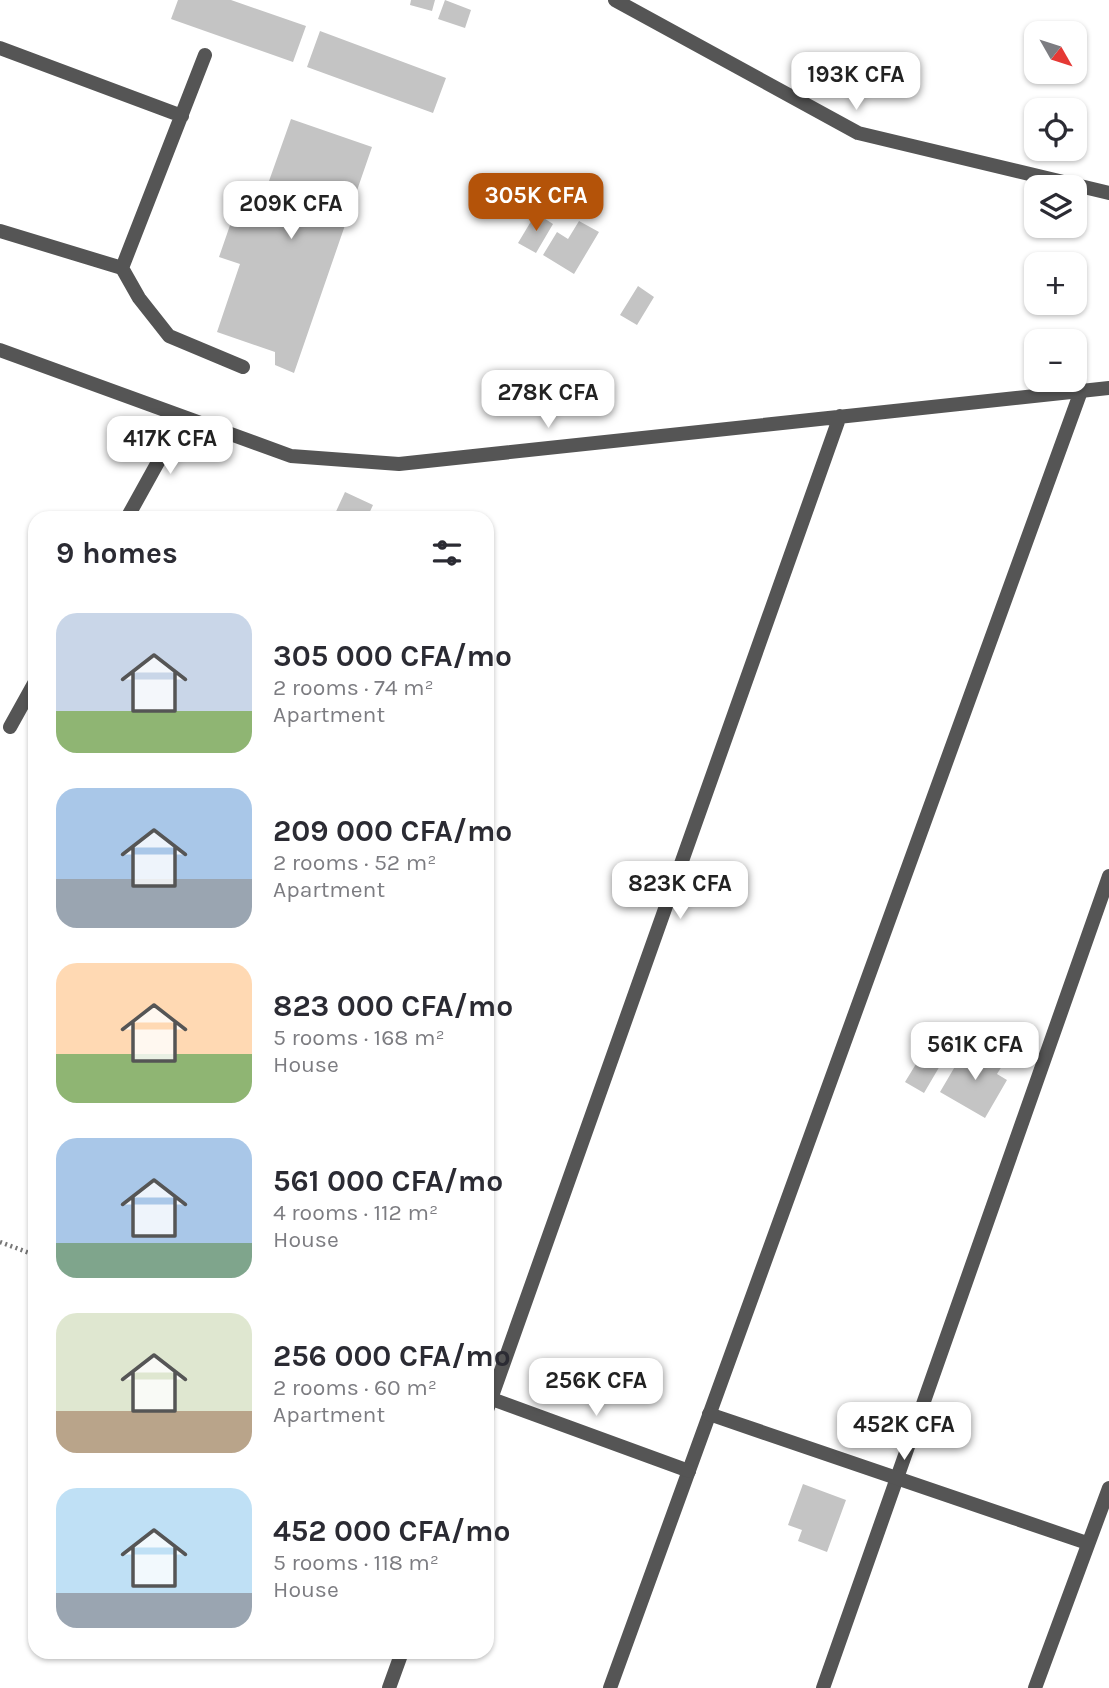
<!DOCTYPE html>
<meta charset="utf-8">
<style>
body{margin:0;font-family:Karla,sans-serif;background:#f2f2f3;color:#2b2b33;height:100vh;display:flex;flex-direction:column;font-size:26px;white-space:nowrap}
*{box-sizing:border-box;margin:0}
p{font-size:23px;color:#7c7c81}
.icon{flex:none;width:38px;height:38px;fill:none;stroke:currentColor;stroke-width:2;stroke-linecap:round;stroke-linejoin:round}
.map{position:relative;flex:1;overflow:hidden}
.side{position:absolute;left:28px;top:511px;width:466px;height:1148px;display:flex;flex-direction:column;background:#fff;border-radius:21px;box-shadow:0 2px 5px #0004}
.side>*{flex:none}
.needle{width:46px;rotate:129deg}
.buttons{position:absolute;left:1024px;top:21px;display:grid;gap:14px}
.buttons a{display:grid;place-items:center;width:63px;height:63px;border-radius:14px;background:#fff;box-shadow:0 2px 5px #0004;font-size:35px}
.price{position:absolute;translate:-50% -60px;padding:0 16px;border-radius:14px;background:#fff;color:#222;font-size:23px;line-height:46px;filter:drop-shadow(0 2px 4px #0008)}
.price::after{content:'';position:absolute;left:50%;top:42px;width:21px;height:16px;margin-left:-10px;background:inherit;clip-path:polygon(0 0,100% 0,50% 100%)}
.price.current{background:#b45309;color:#fff}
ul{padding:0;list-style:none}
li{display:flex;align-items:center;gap:21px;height:175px;padding:0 28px}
li span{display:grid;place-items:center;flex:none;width:196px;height:140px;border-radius:21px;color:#555}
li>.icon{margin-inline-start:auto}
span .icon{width:84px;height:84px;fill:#fffc;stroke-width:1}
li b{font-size:30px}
h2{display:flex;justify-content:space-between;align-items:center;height:84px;padding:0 28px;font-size:30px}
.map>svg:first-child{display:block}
</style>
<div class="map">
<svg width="1109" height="1688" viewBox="0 0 1109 1688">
<rect width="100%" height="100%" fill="#fff"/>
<path fill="#c4c4c4" d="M 178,0 L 231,0 L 306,26 L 293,62 L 171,19 Z
M 411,0 L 435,0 L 432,11 L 410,5 Z
M 445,0 L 471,10 L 465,28 L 438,19 Z
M 320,31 L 446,78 L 433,113 L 307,67 Z
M 291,119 L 372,147 L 294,373 L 275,365 L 275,352 L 217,332 L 240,264 L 219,257 L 237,205 L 258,212 Z
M 536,213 L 553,224 L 536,253 L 518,243 Z
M 579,221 L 599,232 L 574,274 L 543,255 L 557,232 L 568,239 Z
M 638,286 L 654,297 L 637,325 L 620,315 Z
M 345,492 L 373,505 L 367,518 L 333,518 Z
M 933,1036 L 951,1047 L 924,1093 L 905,1082 Z
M 967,1046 L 1002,1066 L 997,1074 L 1007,1080 L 985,1118 L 940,1092 Z
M 803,1484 L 846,1500 L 827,1552 L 798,1541 L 802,1530 L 788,1525 Z"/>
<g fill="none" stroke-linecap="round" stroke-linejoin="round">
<path stroke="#777" stroke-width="4.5" stroke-dasharray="2 3.5" stroke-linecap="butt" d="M 0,1242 L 35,1255"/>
<path stroke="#555" stroke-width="14" d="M 0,48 L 182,116
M 205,55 L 122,268 L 139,298 L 169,336 L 243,367
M 0,231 L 122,268
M 610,1688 L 1081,391
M 823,1688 L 1109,876"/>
<path stroke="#555" stroke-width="14" d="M 615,0 L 858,133 L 1109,193
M 0,350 L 291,456 L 399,464 L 1109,388
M 127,518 L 183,417
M 10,727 L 35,682
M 492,1399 L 689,1471
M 486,1413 L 840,416
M 709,1414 L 1087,1543
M 389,1688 L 402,1652
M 1035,1688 L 1109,1488"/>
</g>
</svg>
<div class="buttons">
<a><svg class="needle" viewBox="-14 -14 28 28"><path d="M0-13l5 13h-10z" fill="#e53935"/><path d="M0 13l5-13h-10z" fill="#7c7c81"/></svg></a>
<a><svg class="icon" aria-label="locate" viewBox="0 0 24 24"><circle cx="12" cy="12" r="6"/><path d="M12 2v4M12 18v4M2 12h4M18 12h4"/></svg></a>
<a><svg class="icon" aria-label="layers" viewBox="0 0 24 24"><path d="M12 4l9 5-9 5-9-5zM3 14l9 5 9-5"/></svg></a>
<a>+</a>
<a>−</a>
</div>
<b class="price" style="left:856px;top:112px">193K CFA</b>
<b class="price current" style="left:536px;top:233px">305K CFA</b>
<b class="price" style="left:291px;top:241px">209K CFA</b>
<b class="price" style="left:548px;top:430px">278K CFA</b>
<b class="price" style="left:170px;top:476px">417K CFA</b>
<b class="price" style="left:680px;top:921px">823K CFA</b>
<b class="price" style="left:975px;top:1082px">561K CFA</b>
<b class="price" style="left:596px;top:1418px">256K CFA</b>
<b class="price" style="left:904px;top:1462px">452K CFA</b>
<section class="side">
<h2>9 homes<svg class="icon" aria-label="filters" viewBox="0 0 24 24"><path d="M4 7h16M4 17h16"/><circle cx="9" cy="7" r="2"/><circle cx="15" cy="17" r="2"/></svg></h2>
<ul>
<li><span style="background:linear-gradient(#c9d6e8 70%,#8fb573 0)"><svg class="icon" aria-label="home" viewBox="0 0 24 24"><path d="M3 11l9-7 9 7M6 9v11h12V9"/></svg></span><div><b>305 000 CFA/mo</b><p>2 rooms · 74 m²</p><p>Apartment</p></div></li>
<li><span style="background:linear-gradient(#a9c7e8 65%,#9aa5b1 0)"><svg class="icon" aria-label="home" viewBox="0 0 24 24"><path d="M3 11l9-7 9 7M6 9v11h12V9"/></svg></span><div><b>209 000 CFA/mo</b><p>2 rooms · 52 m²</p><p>Apartment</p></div></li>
<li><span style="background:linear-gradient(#ffd9b3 65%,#8fb573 0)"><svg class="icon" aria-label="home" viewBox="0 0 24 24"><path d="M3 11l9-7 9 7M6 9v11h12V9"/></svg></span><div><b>823 000 CFA/mo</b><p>5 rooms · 168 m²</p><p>House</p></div></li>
<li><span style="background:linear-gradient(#a9c7e8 75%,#7fa58c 0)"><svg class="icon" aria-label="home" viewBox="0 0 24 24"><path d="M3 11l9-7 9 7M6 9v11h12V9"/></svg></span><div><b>561 000 CFA/mo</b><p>4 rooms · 112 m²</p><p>House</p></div></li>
<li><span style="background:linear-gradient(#dfe7d0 70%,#b9a48a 0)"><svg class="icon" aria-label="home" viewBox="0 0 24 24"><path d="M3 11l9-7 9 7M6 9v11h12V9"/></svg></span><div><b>256 000 CFA/mo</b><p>2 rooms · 60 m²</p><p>Apartment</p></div></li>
<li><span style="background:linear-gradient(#bfe0f5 75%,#9aa5b1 0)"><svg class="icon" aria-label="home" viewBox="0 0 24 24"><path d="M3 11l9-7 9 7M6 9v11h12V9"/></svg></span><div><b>452 000 CFA/mo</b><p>5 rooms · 118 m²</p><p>House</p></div></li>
</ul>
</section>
</div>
